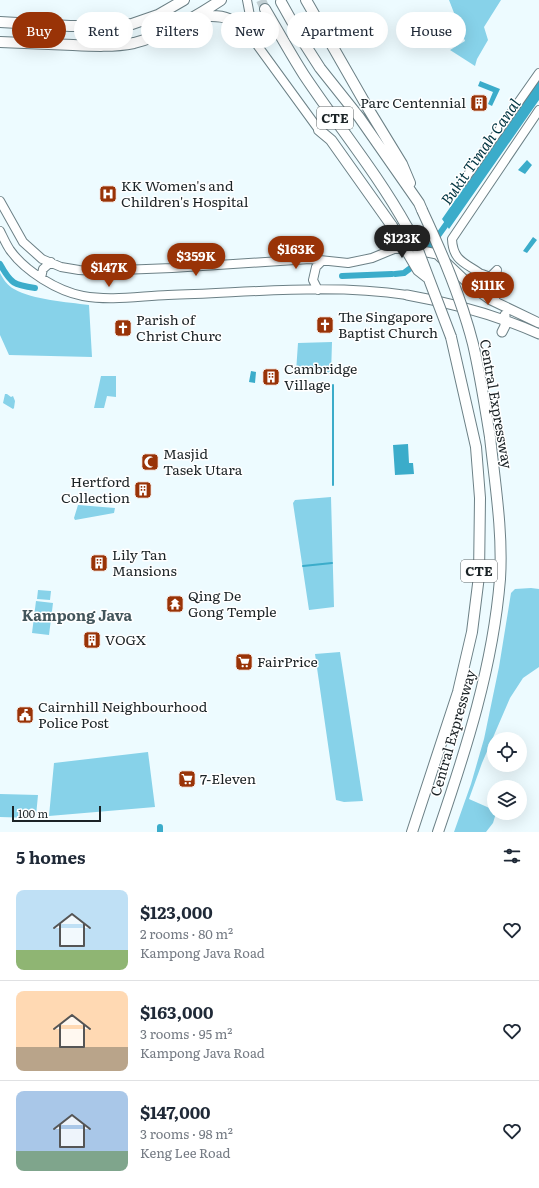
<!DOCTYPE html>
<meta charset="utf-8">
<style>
body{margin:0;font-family:Literata,serif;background:#f2f2f3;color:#1f2937;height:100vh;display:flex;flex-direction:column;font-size:15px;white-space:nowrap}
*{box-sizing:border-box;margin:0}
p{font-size:13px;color:#747a83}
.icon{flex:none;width:22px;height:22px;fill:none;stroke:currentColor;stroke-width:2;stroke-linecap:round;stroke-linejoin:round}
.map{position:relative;height:832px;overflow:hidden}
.details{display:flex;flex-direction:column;background:#fff;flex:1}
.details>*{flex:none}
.hud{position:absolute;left:12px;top:12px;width:515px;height:36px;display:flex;gap:8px}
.controls{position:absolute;left:487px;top:732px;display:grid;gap:8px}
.controls a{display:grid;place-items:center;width:40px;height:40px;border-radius:50%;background:#fff;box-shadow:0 4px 16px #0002;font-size:20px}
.scale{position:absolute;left:12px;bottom:10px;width:89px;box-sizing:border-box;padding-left:4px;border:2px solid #1b2326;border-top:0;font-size:11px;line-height:14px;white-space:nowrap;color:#1b2326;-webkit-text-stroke:3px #fff;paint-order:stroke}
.price{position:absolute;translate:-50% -34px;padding:0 9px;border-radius:14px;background:#993307;color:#fff;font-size:13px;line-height:26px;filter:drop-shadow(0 1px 2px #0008)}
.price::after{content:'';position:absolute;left:50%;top:24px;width:12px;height:9px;margin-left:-6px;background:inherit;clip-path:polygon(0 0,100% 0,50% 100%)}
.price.selected{background:#222;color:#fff}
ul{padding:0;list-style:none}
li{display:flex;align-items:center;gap:12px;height:100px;padding:0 16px}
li+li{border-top:1px solid #e0e1e3}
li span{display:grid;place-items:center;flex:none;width:112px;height:80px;border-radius:8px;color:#555}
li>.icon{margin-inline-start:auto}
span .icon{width:48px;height:48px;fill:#fffc;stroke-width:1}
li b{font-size:17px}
h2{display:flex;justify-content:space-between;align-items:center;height:48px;padding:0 16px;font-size:17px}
.chip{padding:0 14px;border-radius:18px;background:#fff;box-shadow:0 4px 16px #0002;font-size:14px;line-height:36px}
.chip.selected{background:#993307;color:#fff}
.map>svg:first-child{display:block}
</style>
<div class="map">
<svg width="539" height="832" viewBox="0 0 539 832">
<rect width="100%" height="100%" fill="#edfbff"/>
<path fill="#87d2e9" d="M 449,0 L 501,0 L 484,27 L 488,40 L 477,59 L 475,66 L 450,50 L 465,41 Z
M 0,273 C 3,279 8,286 14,289 C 33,300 67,302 89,305 L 92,357 L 9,355 L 0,335 Z
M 332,342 L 331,375 L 298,374 L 296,372 L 298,343 Z
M 101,376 L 116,376 L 116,397 L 107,396 L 104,408 L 94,408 Z
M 5,394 L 7,394 L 11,397 L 13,396 L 15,401 L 14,408 L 13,409 L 3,403 Z
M 331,497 L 334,607 L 309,610 L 293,503 L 295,500 Z
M 78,505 L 115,508 L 114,513 L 75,520 L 74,518 Z
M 531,588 L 539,589 L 539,667 L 523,678 L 510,698 L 482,763 L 469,799 L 494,810 L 494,813 L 496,813 L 493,823 L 486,832 L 454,832 L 471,784 L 484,739 L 499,667 L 511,593 L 515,589 Z
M 38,590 L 51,591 L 50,600 L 37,599 Z
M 36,601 L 53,603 L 49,635 L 32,633 Z
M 340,652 L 363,801 L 344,802 L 336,800 L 315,654 Z
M 148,752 L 155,807 L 49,816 L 54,763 Z
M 0,794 L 38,795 L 36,816 L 33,818 L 0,817 Z"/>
<path fill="#3bacca" d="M 539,80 L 539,100 L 449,229 L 442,219 Z
M 480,81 L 500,89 L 492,106 L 488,104 L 493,92 L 478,86 Z
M 527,160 L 532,165 L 525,174 L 518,170 Z
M 533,237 L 537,240 L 527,253 L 523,251 Z
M 251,371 L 256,372 L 255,383 L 249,382 Z
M 408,444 L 409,463 L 413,463 L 414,474 L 395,475 L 393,445 Z"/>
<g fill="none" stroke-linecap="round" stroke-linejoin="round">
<path stroke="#3bacca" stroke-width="2" d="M 333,385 L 333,485
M 303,566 L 332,563"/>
<path stroke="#3bacca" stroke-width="6" d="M 425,254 L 450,219
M 0,264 C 11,284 14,285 35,288
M 395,274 L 404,273 L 416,264
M 342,276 L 392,274
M 160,832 L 160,827"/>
<path stroke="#c3d0d4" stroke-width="10" stroke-dasharray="10 5" stroke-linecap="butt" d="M 261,0 L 265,9"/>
<defs>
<path id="secondary" d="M 247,0 L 255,42 L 319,130
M 462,183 L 539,73
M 0,201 L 23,242 L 42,259 L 61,267 L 79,270 L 95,271 L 172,268 L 310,259 L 348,263 L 372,258 L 394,249 L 410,249
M 0,231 C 3,237 6,244 10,250 C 25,271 57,291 83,296 C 111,301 140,296 168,295 C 247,293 328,283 407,295
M 482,274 L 490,277 L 497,270
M 41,278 L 43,269 L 51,262
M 318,290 L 313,280 L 316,267 L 322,261
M 495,299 L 485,289 L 487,281 L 486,278 C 469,263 453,264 452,239 L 539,110"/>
<path id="primary" d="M 417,250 L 437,254 L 471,286 L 491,300 L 539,323
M 407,295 C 452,303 497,315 539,334
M 502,332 L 505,326 L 505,315"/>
<path id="highway" d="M 306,0 L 369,110 L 402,164 L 410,183
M 281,2 L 304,43 L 320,68 L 359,117 L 419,203 L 422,210
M 265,9 C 278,31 290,53 304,75 C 338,126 377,173 407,227
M 197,17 C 230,13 234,20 255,42
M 0,22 L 70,26 L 108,26 L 132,24 L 158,15 L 184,0
M 0,42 C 24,43 49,44 73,45 C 93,46 114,47 134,43 C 165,35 194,18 221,0
M 319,130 L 331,140 L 392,226
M 412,832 L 458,692 L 472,632 L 479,576 L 480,498 L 476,447 L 451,337
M 438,832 C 466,750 493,666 500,579 C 503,532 495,484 490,437"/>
</defs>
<use href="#secondary" stroke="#6c8086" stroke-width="10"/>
<use href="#primary" stroke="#6c8086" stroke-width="11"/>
<use href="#highway" stroke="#6c8086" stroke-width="12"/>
<use href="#secondary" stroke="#fff" stroke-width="8"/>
<use href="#primary" stroke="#fff" stroke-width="9"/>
<use href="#highway" stroke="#fff" stroke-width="10"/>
<defs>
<path id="highway-bridge" d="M 422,210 C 442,253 461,297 473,344 C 480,374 485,406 490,437
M 392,226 L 418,270 L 427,277
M 407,227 L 416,245 L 451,337"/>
</defs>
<use href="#highway-bridge" stroke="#6c8086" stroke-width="12" stroke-linecap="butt"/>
<use href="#highway-bridge" stroke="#fff" stroke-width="10"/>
</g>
<defs>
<symbol id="building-square" viewBox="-11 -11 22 22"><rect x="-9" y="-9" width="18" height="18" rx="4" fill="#993307" stroke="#fff"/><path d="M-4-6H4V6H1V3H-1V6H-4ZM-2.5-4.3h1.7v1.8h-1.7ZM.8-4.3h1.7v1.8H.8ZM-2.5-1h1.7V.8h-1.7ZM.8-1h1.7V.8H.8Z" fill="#fff"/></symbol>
<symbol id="hospital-square" viewBox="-11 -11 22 22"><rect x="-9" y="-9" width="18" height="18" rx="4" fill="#993307" stroke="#fff"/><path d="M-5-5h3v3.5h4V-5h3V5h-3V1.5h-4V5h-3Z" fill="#fff"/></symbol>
<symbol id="church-square" viewBox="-11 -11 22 22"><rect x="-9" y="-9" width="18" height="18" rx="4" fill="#993307" stroke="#fff"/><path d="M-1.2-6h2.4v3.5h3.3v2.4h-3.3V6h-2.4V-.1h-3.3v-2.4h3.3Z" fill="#fff"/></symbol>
<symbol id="mosque-square" viewBox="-11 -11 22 22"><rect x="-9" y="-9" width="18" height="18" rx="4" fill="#993307" stroke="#fff"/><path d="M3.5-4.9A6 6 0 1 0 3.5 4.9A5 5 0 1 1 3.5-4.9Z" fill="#fff"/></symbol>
<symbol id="temple-square" viewBox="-11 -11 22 22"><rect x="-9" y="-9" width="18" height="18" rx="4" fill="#993307" stroke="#fff"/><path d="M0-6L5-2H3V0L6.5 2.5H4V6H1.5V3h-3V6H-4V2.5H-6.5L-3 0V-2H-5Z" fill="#fff"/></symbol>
<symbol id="supermarket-square" viewBox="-11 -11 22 22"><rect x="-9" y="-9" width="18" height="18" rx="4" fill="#993307" stroke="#fff"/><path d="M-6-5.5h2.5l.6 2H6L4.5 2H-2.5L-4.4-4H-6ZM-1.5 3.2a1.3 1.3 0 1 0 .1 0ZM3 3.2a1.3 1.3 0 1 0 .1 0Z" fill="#fff"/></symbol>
<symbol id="civic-square" viewBox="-11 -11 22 22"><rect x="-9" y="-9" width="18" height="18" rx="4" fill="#993307" stroke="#fff"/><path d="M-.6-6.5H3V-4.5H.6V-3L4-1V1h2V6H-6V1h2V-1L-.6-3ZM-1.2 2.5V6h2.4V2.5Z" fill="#fff"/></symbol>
</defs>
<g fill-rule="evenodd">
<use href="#building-square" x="469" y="93" width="20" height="20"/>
<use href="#hospital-square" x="98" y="184" width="20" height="20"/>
<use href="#church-square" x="315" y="315" width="20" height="20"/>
<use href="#church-square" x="113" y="318" width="20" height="20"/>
<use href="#building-square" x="261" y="367" width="20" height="20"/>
<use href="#mosque-square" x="140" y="452" width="20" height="20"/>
<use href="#building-square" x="133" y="480" width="20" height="20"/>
<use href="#building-square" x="89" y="553" width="20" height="20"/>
<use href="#temple-square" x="165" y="594" width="20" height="20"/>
<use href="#building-square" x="82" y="630" width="20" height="20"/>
<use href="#supermarket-square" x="234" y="652" width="20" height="20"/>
<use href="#civic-square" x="15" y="705" width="20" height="20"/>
<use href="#supermarket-square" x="177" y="769" width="20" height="20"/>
</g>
<g text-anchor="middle" stroke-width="3" stroke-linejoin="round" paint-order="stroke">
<g fill="#fff" stroke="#5f6567" stroke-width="1">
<rect x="317" y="107" width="36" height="22" rx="3"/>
<rect x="461" y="560" width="36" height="22" rx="3"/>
</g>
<g font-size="13" font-weight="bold" fill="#1b2326">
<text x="335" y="123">CTE</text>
<text x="479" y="576">CTE</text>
</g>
<g font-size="14" fill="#1b2326" stroke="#fff" text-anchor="start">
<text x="466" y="108" text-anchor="end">Parc Centennial</text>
<text x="121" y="191">KK Women's and<tspan x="121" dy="16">Children's Hospital</tspan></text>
<text x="338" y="322">The Singapore<tspan x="338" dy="16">Baptist Church</tspan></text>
<text x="136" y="325">Parish of<tspan x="136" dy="16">Christ Churc</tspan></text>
<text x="284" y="374">Cambridge<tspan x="284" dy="16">Village</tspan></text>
<text x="163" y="459">Masjid<tspan x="163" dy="16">Tasek Utara</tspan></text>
<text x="130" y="487" text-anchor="end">Hertford<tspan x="130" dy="16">Collection</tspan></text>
<text x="112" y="560">Lily Tan<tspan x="112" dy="16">Mansions</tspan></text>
<text x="188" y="601">Qing De<tspan x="188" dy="16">Gong Temple</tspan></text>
<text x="105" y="645">VOGX</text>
<text x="257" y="667">FairPrice</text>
<text x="38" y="712">Cairnhill Neighbourhood<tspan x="38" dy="16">Police Post</tspan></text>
<text x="200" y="784">7-Eleven</text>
</g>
<g font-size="14" fill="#1b2326" stroke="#fff">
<text transform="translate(496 404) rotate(80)" y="5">Central Expressway</text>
<text transform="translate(453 733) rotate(-74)" y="5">Central Expressway</text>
</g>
<g font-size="15" font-style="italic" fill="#003441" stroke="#fff">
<text transform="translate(481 152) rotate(-55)" y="5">Bukit Timah Canal</text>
</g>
<g font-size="15" font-weight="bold" fill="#42555b" stroke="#fff">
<text x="77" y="621">Kampong Java</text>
</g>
</g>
</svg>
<div class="controls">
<a><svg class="icon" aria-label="locate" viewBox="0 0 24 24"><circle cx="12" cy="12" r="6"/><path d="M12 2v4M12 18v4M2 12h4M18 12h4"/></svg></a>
<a><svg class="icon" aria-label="layers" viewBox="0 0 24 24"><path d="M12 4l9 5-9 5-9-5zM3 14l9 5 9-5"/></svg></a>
</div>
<div class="scale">100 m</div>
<b class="price selected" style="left:402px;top:259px">$123K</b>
<b class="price" style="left:296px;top:270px">$163K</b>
<b class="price" style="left:196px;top:277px">$359K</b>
<b class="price" style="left:109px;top:288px">$147K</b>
<b class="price" style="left:488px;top:306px">$111K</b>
<div class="hud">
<a class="chip selected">Buy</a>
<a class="chip">Rent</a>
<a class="chip">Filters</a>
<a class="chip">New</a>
<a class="chip">Apartment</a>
<a class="chip">House</a>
</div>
</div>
<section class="details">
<h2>5 homes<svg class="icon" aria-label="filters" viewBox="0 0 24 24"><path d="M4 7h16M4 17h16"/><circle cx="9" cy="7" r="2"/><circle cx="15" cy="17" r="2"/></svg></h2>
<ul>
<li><span style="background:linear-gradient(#bfe0f5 75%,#8fb573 0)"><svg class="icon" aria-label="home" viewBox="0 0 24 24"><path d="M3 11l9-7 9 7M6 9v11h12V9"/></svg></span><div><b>$123,000</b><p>2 rooms · 80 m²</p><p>Kampong Java Road</p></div><svg class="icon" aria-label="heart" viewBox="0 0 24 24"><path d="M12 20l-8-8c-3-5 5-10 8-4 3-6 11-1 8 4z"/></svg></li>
<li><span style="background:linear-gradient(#ffd9b3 70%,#b9a48a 0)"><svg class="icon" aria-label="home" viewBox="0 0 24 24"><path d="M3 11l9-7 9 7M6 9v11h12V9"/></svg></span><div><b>$163,000</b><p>3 rooms · 95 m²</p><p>Kampong Java Road</p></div><svg class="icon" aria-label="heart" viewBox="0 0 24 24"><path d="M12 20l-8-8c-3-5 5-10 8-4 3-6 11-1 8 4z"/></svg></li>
<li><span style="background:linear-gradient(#a9c7e8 75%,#7fa58c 0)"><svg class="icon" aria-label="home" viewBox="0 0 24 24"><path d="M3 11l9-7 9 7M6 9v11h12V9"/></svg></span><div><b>$147,000</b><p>3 rooms · 98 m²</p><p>Keng Lee Road</p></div><svg class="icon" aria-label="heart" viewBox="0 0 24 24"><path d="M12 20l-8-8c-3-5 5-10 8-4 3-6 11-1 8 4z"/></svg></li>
</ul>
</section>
